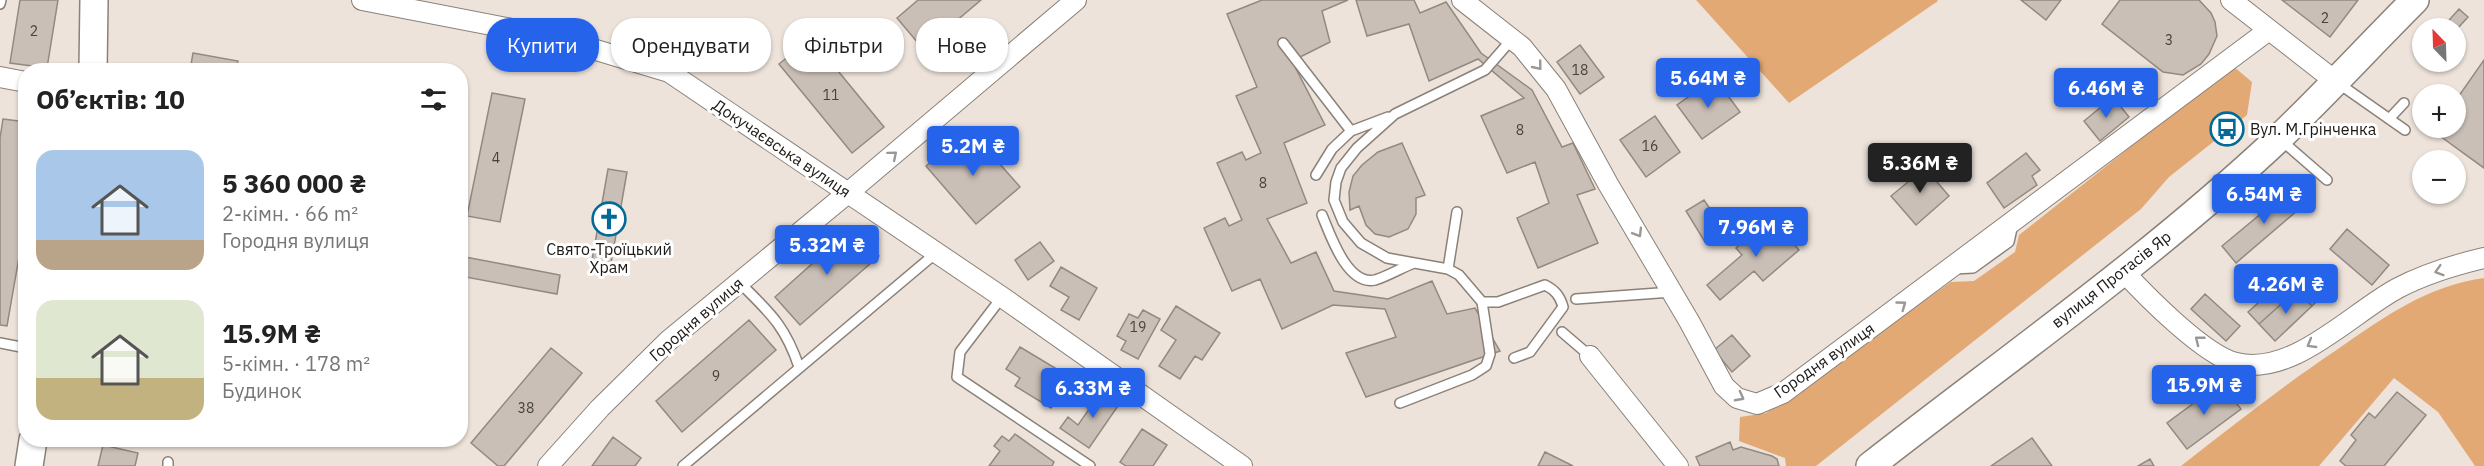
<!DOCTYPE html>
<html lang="uk">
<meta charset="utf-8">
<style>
body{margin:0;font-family:"IBM Plex Sans",sans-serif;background:#f2f2f2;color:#222;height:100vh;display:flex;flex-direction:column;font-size:22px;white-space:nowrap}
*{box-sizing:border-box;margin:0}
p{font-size:20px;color:#767676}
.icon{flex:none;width:33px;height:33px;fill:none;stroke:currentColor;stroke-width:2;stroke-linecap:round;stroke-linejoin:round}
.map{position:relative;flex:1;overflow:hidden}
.panel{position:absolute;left:18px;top:63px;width:450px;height:384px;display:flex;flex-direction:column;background:#fff;border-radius:24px;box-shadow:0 2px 4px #0004}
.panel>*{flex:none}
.hud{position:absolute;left:486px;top:18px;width:570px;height:54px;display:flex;gap:12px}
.needle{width:39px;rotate:337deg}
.tools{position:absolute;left:2412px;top:18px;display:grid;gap:12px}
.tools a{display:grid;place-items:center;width:54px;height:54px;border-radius:50%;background:#fff;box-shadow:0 2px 4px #0004;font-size:30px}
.price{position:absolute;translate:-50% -51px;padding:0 14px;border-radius:6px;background:#2563eb;color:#fff;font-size:20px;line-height:39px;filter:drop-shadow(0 2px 3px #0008)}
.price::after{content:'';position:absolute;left:50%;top:36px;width:18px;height:14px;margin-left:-9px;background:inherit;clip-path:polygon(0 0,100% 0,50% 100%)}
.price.selected{background:#222;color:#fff}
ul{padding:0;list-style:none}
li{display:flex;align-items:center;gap:18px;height:150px;padding:0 18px}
li span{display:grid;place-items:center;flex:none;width:168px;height:120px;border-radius:18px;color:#555}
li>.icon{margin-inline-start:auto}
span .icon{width:72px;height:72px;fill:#fffc;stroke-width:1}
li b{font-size:26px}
h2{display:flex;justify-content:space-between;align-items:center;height:72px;padding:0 18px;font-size:26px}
.tag{padding:0 21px;border-radius:24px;background:#fff;box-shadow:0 2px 4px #0004;font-size:21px;line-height:54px}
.tag.selected{background:#2563eb;color:#fff}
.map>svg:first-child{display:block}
</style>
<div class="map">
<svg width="2484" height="466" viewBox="0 0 2484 466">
<rect width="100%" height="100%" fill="#ede3da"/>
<path fill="#e3a975" d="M 1696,0 L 1937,0 L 1938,1 L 1789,103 Z
M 2233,66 L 2252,82 L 2247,115 L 2169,177 L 2141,209 L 1816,466 L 1786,466 L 1785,458 L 1739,441 L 1740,417 L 1766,413 L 1951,282 L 1974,281 L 2015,252 L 2019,235 Z
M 2484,278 L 2484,466 L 2475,466 L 2438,412 L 2394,378 L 2319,466 L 2181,466 C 2232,426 2284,385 2338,349 C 2384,317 2427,286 2484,278 Z"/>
<path fill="#c9bfb6" stroke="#928981" stroke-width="1.5" d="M 20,0 L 58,0 L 47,68 L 10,63 Z
M 918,0 L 981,0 L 923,49 L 897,18 Z
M 1262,0 L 1348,0 L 1322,11 L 1330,42 L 1292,61 L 1325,125 L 1284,143 L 1307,203 L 1267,219 L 1291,263 L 1316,252 L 1334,291 L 1388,299 L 1432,281 L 1447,314 L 1475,308 L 1500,351 L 1366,397 L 1346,353 L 1396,337 L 1385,309 L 1333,305 L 1282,329 L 1260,279 L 1232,291 L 1204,228 L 1225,218 L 1229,226 L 1242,220 L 1217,163 L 1242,152 L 1246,160 L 1261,153 L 1236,96 L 1257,87 L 1227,14 Z
M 1356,0 L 1414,0 L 1420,13 L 1446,2 L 1481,53 L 1532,90 L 1562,147 L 1573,143 L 1595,189 L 1577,195 L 1598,243 L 1538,268 L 1517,218 L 1549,203 L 1535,162 L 1507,173 L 1481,116 L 1524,98 L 1478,59 L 1429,81 L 1409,24 L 1367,36 Z
M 2021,0 L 2061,0 L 2046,20 Z
M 2120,0 L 2199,0 L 2211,13 L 2215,22 L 2217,36 L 2209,54 L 2201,64 L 2183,75 L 2163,72 L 2102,24 Z
M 2282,0 L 2358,0 L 2330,37 Z
M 2459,9 L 2468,17 L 2456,30 L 2456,28 L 2442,28 Z
M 811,38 L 884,127 L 852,153 L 779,64 Z
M 1580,45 L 1604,77 L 1580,94 L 1557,62 Z
M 193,53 L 238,61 L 236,70 L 190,70 Z
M 2484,60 L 2484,168 L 2433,131 L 2436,128 L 2456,128 L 2456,100 Z
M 1715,78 L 1740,112 L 1702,139 L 1677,105 Z
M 492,93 L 525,99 L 500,222 L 467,216 Z
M 2113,97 L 2129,117 L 2100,141 L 2084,121 Z
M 1655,116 L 1680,152 L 1646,177 L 1620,140 Z
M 3,119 L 26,122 L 26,217 L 7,326 L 0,325 L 0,138 Z
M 969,129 L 1020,187 L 976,224 L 926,166 Z
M 1402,143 L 1425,195 L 1416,198 L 1416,214 L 1408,229 L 1389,237 L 1375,234 L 1366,225 L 1359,206 L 1350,210 L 1349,192 L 1353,176 L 1362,165 L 1378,152 Z
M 2026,153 L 2040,170 L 2032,176 L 2037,185 L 2004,208 L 1987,183 Z
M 1919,161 L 1949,196 L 1916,225 L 1891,196 L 1914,177 L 1908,170 Z
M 608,169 L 627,172 L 610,269 L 591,266 Z
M 2293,187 L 2306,203 L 2236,263 L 2222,246 Z
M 1704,200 L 1724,230 L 1705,242 L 1686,211 Z
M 1771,218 L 1799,250 L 1763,281 L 1754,271 L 1720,300 L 1707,285 L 1742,255 L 1736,248 Z
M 853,227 L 879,256 L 800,325 L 775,297 Z
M 2347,229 L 2389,265 L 2372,285 L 2330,249 Z
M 1040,242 L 1054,261 L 1028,280 L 1015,260 Z
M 460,256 L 560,275 L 557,294 L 460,276 Z
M 1061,267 L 1097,288 L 1079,320 L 1061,310 L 1069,297 L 1050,286 Z
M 2286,278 L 2297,290 L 2259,324 L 2248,312 Z
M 2318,280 L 2328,290 L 2312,306 L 2302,296 Z
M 2297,290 L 2312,306 L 2275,341 L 2259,324 Z
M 2205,294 L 2240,326 L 2226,341 L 2191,309 Z
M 1176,306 L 1220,333 L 1202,360 L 1195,356 L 1180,379 L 1159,366 L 1176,340 L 1161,330 Z
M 1143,310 L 1160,319 L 1138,359 L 1121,350 L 1126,341 L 1117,336 L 1129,314 L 1138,318 Z
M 749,320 L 776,350 L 682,432 L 656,401 Z
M 1732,335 L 1750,356 L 1732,372 L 1714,350 Z
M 1020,347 L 1055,368 L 1046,382 L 1061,392 L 1051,408 L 1015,386 L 1020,378 L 1006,369 Z
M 551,348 L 582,373 L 504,466 L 498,466 L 471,443 Z
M 2221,383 L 2241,409 L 2187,449 L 2167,423 Z
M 1104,388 L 1122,400 L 1089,448 L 1060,428 L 1068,417 L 1078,425 Z
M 2397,392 L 2426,415 L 2384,466 L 2346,466 L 2340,461 L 2356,440 L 2351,435 L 2369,413 L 2375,418 Z
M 1142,429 L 1167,445 L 1153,466 L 1126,466 L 1120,462 Z
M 1015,434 L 1054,462 L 1052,466 L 989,466 L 1000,451 L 994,446 L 1002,436 L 1009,441 Z
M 613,437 L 641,458 L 635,466 L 592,466 Z
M 2032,438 L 2052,466 L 1991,466 Z
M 1730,442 L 1733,450 L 1741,447 L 1772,456 L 1777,459 L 1779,466 L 1700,466 L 1696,457 Z
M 103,445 L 138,453 L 135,466 L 98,466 Z
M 1545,452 L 1573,466 L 1538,466 Z
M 2150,459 L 2154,466 L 2138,466 Z"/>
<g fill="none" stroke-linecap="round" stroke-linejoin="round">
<defs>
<path id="lane" d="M 0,4 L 1,0
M 1283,43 L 1351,131 L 1388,117
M 2338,83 L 2405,130
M 2389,119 L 2404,103
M 2281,140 L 2327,180
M 1316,175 L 1332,149 L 1351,131
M 1322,215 C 1330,234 1347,286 1375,280 C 1388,276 1401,268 1414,263
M 1448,269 L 1457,212
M 1954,269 L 1973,268 L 2009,242 L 2013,224
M 739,282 C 769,312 785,325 799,367
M 1002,297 L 960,352 L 957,377 L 1090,466
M 1576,299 L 1672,292
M 1482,302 L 1498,302 L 1545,285 C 1555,290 1560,296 1563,307 L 1530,352 L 1514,358
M 1562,332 L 1590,356
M 0,343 L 26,348
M 1400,403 L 1472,375 L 1486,366 L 1490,354 L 1482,302 L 1459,275 L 1448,269 L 1387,258 L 1361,243 L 1343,222 L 1334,200 L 1336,182 L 1341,168 L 1357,148 L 1395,114 L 1485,70 L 1512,39
M 168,466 L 168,462
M 683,466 L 936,253"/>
<path id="street" d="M 362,0 L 553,37 L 669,72 L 1002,297 L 1242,466
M 1462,0 L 1522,47 L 1556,89 L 1608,184 L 1689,321 L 1724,386 L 1737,398 L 1757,404 L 1783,393 L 2269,30
M 2231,0 L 2335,81
M 0,77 L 26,82
M 2123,271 C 2146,296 2204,355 2236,363 C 2293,377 2351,313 2398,288 C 2425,274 2454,265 2484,258
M 1590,356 L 1678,466
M 548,466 L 600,408 L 668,341 L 849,192 L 1076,0"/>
<path id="secondary" d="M 93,70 L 94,0
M 29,466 L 33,440
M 1870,466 C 2007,359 2151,258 2278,139 C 2325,94 2369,46 2415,0"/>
</defs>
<use href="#lane" stroke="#8a8179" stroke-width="12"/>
<use href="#street" stroke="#8a8179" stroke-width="22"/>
<use href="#secondary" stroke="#8a8179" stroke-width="30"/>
<use href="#lane" stroke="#fff" stroke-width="9"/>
<use href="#street" stroke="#fff" stroke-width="20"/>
<use href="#secondary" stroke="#fff" stroke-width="27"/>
</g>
<defs><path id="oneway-chevron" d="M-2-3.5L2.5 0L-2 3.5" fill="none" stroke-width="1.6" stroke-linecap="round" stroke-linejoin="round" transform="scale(1.5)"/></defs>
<g stroke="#999896">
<use href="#oneway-chevron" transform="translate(1538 66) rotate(51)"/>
<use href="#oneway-chevron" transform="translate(893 155) rotate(-40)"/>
<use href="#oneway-chevron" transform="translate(1638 233) rotate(59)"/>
<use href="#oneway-chevron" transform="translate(2439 271) rotate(163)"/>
<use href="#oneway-chevron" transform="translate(1902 305) rotate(-36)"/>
<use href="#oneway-chevron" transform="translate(2199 340) rotate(-142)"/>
<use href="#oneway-chevron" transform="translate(2311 344) rotate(150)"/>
<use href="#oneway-chevron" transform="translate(1740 397) rotate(28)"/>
</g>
<defs>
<symbol id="bus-ring" viewBox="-11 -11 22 22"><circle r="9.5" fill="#fff" stroke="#036997" stroke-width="1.5"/><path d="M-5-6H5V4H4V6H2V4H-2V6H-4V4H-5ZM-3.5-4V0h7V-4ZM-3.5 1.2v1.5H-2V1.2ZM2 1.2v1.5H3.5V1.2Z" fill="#036997"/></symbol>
<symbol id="church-ring" viewBox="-11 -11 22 22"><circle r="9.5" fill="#fff" stroke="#036997" stroke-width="1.5"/><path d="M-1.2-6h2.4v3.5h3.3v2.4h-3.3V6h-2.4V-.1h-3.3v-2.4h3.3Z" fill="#036997"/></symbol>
</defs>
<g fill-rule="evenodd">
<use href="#bus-ring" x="2208" y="110" width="38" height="38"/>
<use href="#church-ring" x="590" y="200" width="38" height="38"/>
</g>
<g text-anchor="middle" stroke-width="6" stroke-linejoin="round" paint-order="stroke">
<g font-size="14" fill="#47423e">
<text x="2325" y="23">2</text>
<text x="34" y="36">2</text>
<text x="2169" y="45">3</text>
<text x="1580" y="75">18</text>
<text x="831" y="100">11</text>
<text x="1520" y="135">8</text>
<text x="1650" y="151">16</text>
<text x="496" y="163">4</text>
<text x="1263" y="188">8</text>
<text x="1138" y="332">19</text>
<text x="716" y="381">9</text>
<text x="526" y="413">38</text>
</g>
<g font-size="16" fill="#1c1916" stroke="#fff" text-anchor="start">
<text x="2250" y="135">Вул. М.Грінченка</text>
<text x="609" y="255" text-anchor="middle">Свято-Троїцький<tspan x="609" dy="18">Храм</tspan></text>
</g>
<g font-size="16" fill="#1c1916" stroke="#fff">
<text transform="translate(782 148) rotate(34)" y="6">Докучаєвська вулиця</text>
<text transform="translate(2111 279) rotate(-38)" y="6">вулиця Протасів Яр</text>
<text transform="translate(696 319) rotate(-41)" y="6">Городня вулиця</text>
<text transform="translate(1824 360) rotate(-35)" y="6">Городня вулиця</text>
</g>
</g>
</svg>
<div class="tools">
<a><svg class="needle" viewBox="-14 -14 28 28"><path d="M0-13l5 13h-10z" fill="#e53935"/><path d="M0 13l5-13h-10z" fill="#767676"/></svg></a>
<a>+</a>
<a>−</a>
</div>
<b class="price" style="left:1708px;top:109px">5.64M ₴</b>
<b class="price" style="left:2106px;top:119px">6.46M ₴</b>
<b class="price" style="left:973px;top:177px">5.2M ₴</b>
<b class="price selected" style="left:1920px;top:194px">5.36M ₴</b>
<b class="price" style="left:2264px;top:225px">6.54M ₴</b>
<b class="price" style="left:1756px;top:258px">7.96M ₴</b>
<b class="price" style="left:827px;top:276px">5.32M ₴</b>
<b class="price" style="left:2286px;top:315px">4.26M ₴</b>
<b class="price" style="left:2204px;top:416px">15.9M ₴</b>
<b class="price" style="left:1093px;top:419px">6.33M ₴</b>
<div class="hud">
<a class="tag selected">Купити</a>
<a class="tag">Орендувати</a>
<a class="tag">Фільтри</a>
<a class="tag">Нове</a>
</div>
<section class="panel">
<h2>Об’єктів: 10<svg class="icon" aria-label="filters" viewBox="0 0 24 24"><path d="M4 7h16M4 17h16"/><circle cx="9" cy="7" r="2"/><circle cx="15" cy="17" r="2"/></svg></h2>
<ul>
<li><span style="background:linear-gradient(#a9c7e8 75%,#b9a48a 0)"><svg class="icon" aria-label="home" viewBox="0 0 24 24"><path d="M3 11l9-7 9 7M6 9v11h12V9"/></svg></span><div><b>5 360 000 ₴</b><p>2-кімн. · 66 m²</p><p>Городня вулиця</p></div></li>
<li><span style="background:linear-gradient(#dfe7d0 65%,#c2b280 0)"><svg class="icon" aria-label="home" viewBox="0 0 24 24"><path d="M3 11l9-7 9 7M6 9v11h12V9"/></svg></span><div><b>15.9M ₴</b><p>5-кімн. · 178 m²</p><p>Будинок</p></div></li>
</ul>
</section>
</div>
